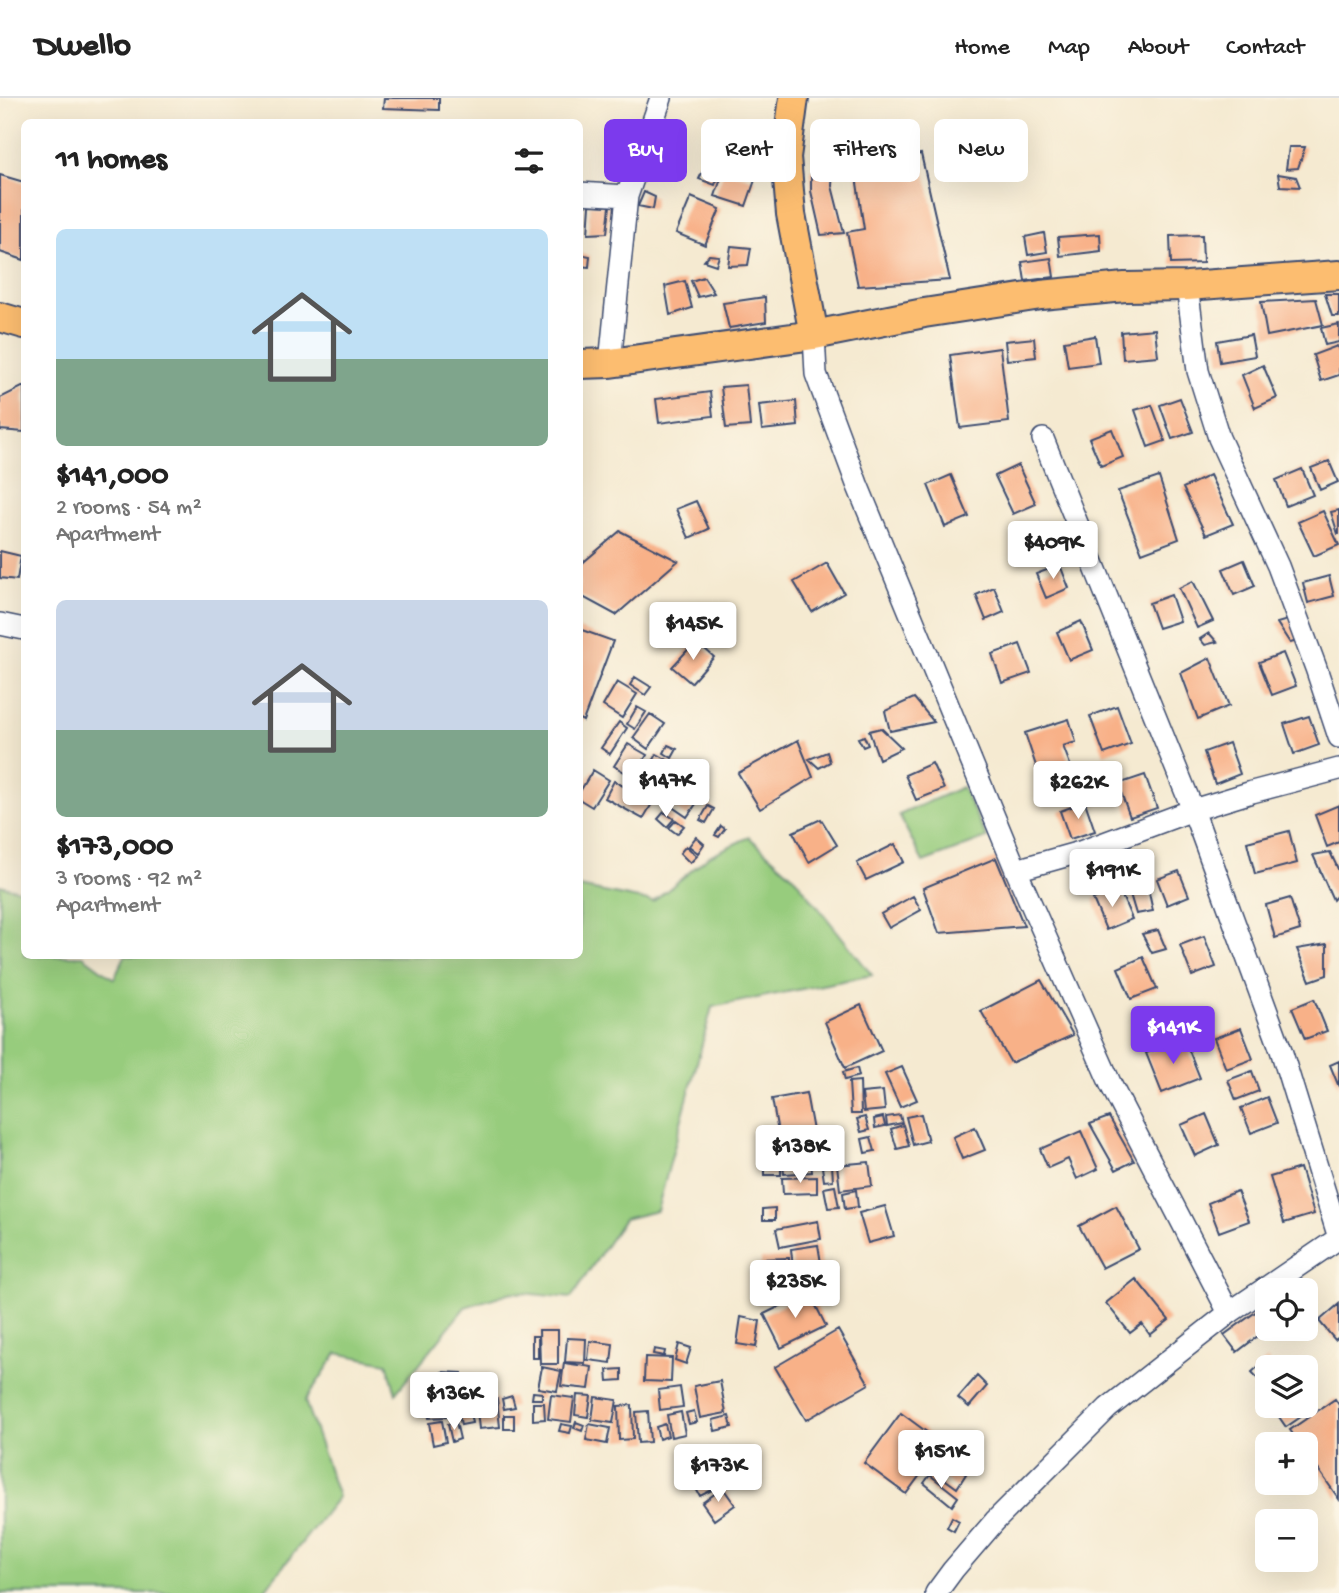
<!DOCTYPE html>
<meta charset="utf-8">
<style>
body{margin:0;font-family:"Gochi Hand",sans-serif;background:#f6f6f6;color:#222;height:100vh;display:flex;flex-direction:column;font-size:26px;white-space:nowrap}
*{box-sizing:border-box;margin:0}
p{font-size:23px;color:#767676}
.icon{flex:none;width:38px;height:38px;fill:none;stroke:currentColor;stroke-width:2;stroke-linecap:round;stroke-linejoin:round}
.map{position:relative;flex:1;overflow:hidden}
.drawer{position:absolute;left:21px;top:21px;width:562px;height:840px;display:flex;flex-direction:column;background:#fff;border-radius:10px;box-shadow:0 7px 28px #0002}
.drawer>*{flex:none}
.top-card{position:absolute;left:604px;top:21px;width:630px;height:63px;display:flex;gap:14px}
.controls{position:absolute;left:1255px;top:1180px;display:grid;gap:14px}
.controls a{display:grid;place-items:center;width:63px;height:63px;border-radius:10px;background:#fff;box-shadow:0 7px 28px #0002;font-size:35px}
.price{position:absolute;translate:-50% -60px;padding:0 16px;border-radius:7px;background:#fff;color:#222;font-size:23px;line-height:46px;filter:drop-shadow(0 2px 4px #0008)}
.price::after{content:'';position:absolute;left:50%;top:42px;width:21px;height:16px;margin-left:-10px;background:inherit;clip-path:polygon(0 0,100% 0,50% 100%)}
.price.on{background:#7c3aed;color:#fff}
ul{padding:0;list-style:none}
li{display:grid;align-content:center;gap:14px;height:371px;padding:0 35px}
li span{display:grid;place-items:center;height:217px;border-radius:10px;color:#555}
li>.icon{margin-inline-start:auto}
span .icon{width:126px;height:126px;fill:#fffc;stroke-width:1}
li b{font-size:30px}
h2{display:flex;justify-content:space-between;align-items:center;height:84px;padding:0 35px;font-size:30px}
.tag{padding:0 24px;border-radius:10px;background:#fff;box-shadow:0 7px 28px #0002;font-size:24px;line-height:63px}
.tag.on{background:#7c3aed;color:#fff}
header{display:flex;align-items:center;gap:42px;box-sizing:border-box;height:98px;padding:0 35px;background:#fff;border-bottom:2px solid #e0e0e0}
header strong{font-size:33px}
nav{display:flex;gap:38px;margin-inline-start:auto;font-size:24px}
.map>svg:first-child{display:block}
</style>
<header>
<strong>Dwello</strong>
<nav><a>Home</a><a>Map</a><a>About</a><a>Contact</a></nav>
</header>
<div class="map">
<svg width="1339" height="1495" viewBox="0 0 1339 1495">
<rect width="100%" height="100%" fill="#fcf5e5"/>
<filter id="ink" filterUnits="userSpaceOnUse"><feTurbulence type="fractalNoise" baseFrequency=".0143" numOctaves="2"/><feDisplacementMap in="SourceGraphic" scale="14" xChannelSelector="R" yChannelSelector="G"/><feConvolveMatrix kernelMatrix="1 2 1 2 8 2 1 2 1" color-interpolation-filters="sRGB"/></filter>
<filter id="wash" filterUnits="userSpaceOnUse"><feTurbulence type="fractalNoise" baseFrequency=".00686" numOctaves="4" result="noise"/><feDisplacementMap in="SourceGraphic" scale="28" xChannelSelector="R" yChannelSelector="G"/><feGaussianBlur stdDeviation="1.57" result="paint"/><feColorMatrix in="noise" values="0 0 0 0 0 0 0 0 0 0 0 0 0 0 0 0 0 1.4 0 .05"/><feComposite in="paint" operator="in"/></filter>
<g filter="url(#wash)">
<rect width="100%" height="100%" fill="#f5ead1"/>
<path fill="#97cc7d" stroke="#597e6e" stroke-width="2" d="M 962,689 L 987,740 L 923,764 L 899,717 Z
M 749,739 L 794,779 L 872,877 L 712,909 L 657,1113 L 624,1121 L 571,1200 L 512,1194 L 465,1209 L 396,1295 L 387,1265 L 337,1255 L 305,1303 L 338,1399 L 262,1495 L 0,1495 L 0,787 L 24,793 L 24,858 L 83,858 L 114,881 L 125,858 L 579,858 L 579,789 L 653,804 L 709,758 Z"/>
<g id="blocks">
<path fill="#f8b188" d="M 384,0 L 439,0 L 439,12 L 383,10 Z
M 904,32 L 909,58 L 921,56 L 950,182 L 858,188 L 847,134 L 864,131 L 850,39 Z
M 1289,49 L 1305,49 L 1298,70 L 1286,71 Z
M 710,58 L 726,60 L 715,87 L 699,81 Z
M 833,70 L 832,88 L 844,135 L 821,137 L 811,93 L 811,71 Z
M 724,72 L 755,82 L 746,108 L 715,98 Z
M 1278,76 L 1296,79 L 1300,89 L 1280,88 Z
M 0,77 L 24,84 L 24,162 L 0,154 Z
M 644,94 L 655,99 L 653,111 L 638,108 Z
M 691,99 L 720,111 L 705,147 L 676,135 Z
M 590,107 L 610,108 L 607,135 L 588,136 Z
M 1044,135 L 1047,154 L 1028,157 L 1025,139 Z
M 1100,136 L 1101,153 L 1060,158 L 1058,139 Z
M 1202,137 L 1203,165 L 1171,166 L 1170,138 Z
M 731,148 L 751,150 L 748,167 L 728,168 Z
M 579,156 L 590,158 L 589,169 L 579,168 Z
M 709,157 L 719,158 L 716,167 L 704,163 Z
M 1051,160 L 1054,179 L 1025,183 L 1022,164 Z
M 704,179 L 714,195 L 698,199 L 691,183 Z
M 685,183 L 692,210 L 670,217 L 665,188 Z
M 1325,196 L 1339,196 L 1339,218 L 1332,218 Z
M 765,199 L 766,224 L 729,230 L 723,205 Z
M 1316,201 L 1323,227 L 1267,238 L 1261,204 Z
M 1339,226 L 1339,244 L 1325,247 L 1321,230 Z
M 1155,231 L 1158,258 L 1123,261 L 1121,234 Z
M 1251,237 L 1255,258 L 1220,264 L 1217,243 Z
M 1095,238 L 1099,265 L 1068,269 L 1064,243 Z
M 1034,240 L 1036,259 L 1007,262 L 1005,243 Z
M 1337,248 L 1339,253 L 1339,277 L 1321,283 L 1313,257 Z
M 1000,250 L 1009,324 L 960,330 L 950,257 Z
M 1263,267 L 1277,300 L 1255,310 L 1242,277 Z
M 746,287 L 750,328 L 726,330 L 721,289 Z
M 24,288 L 24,334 L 0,332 L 0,300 Z
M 710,294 L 713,318 L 659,325 L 656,301 Z
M 1180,300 L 1193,334 L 1172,341 L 1160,307 Z
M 796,303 L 798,328 L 762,332 L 759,307 Z
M 1152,307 L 1165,343 L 1148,349 L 1135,312 Z
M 1112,331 L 1123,359 L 1101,368 L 1089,340 Z
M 1329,363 L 1338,384 L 1320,392 L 1311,370 Z
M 1018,367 L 1036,406 L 1013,416 L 995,378 Z
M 1302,371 L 1313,397 L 1286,408 L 1276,382 Z
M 951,377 L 969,419 L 945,429 L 928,387 Z
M 1210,377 L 1233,426 L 1206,437 L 1183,390 Z
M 1159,379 L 1179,441 L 1142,455 L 1118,393 Z
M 696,403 L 709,431 L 689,440 L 676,411 Z
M 1339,412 L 1339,436 L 1338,436 L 1331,414 Z
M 1323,413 L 1339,447 L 1314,458 L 1298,424 Z
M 620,433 L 678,463 L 616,517 L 579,497 L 579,468 Z
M 0,453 L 21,458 L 17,482 L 0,480 Z
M 1244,462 L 1255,488 L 1234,497 L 1223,471 Z
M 827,465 L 844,495 L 812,514 L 794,484 Z
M 1060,467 L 1069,490 L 1046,500 L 1036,476 Z
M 1329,478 L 1334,498 L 1308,505 L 1303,485 Z
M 1193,483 L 1213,523 L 1197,530 L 1179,490 Z
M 994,489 L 1004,514 L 986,522 L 976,497 Z
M 1171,497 L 1180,523 L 1158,530 L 1149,505 Z
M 1291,521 L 1298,543 L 1290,545 L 1277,525 Z
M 1081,523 L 1093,552 L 1069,562 L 1057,534 Z
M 579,531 L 613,543 L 583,623 L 579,621 Z
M 1209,535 L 1217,544 L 1205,547 L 1200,541 Z
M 696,543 L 714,559 L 691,585 L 672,569 Z
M 1020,546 L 1031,575 L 1002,585 L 992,556 Z
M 1283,555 L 1296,588 L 1272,597 L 1259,564 Z
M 1210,560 L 1229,608 L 1198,621 L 1181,575 Z
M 635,579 L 651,589 L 645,597 L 630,587 Z
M 617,584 L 637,596 L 622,620 L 603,608 Z
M 914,600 L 934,624 L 890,633 L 885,613 Z
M 1117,608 L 1131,646 L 1104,656 L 1090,618 Z
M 637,609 L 646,614 L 635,631 L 627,626 Z
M 650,616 L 665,626 L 648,651 L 633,640 Z
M 1309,618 L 1319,647 L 1294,656 L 1284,626 Z
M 1069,621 L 1076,644 L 1063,648 L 1071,669 L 1040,680 L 1025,635 Z
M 619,624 L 627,630 L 610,656 L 601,650 Z
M 881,630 L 902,650 L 879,661 L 869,633 Z
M 864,638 L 868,647 L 863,649 L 858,640 Z
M 798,642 L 813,679 L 760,711 L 738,675 Z
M 1229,645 L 1240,676 L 1215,686 L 1204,654 Z
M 628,646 L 647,657 L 633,679 L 614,668 Z
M 668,647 L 677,651 L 672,660 L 664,655 Z
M 827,654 L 830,664 L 819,670 L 809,661 Z
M 657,656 L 680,669 L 664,699 L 641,686 Z
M 932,665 L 944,691 L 916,702 L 905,677 Z
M 593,672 L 609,682 L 592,709 L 579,701 L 579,695 Z
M 1145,677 L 1157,710 L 1130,719 L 1118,686 Z
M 614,683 L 653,704 L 643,721 L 605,700 Z
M 678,684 L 700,700 L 687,719 L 665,704 Z
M 1085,704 L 1095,733 L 1070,741 L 1060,713 Z
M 1339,707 L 1339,744 L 1327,749 L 1315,717 Z
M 708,708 L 714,711 L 706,725 L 700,722 Z
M 664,714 L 674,721 L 667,729 L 658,721 Z
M 821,721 L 837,747 L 809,764 L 793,734 Z
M 676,722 L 684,728 L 677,736 L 669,730 Z
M 721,728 L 725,731 L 719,739 L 715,737 Z
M 1289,733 L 1297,765 L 1255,776 L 1247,744 Z
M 696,739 L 704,746 L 698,755 L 689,748 Z
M 1124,744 L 1142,769 L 1123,775 L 1103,756 Z
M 895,746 L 904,764 L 866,782 L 857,765 Z
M 686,748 L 697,758 L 690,765 L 680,755 Z
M 1330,754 L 1339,773 L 1339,795 L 1333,802 L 1313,757 Z
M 996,760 L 1024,828 L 939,835 L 923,790 Z
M 1179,773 L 1189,798 L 1167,807 L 1157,781 Z
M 1127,786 L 1147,786 L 1153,813 L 1136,816 Z
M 1119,791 L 1132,821 L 1106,832 L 1093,801 Z
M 913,798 L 921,812 L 889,830 L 881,816 Z
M 1290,800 L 1300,832 L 1275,840 L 1266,807 Z
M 1158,832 L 1166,851 L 1152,855 L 1142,836 Z
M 1204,838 L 1216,869 L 1192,878 L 1180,847 Z
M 1327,846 L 1327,877 L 1310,883 L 1297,851 Z
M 1143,859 L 1157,891 L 1131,901 L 1118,870 Z
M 1041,882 L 1073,937 L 1011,965 L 981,913 Z
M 1314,901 L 1327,933 L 1305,941 L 1292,910 Z
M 861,907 L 882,953 L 845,970 L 825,924 Z
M 1241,930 L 1253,961 L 1226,971 L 1214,940 Z
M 1184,940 L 1200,980 L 1162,995 L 1146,955 Z
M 1339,963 L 1339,989 L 1330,967 Z
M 902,969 L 917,1002 L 900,1009 L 885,976 Z
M 857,970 L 859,978 L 845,982 L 843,974 Z
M 1252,973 L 1259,993 L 1236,1002 L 1228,982 Z
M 860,983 L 861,1016 L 851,1016 L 849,984 Z
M 883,993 L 885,1012 L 864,1014 L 862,995 Z
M 806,995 L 814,1038 L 780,1045 L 772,1001 Z
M 1267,999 L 1277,1025 L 1251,1035 L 1241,1010 Z
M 921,1016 L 928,1043 L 913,1047 L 906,1019 Z
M 1206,1016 L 1219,1047 L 1195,1058 L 1181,1027 Z
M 900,1017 L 902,1025 L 887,1028 L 886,1019 Z
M 865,1019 L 869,1032 L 861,1034 L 857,1021 Z
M 883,1019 L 885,1028 L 875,1030 L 874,1021 Z
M 1109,1019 L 1134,1063 L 1116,1072 L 1090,1026 Z
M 903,1027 L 909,1048 L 897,1051 L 891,1031 Z
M 975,1029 L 985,1052 L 962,1061 L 953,1039 Z
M 1081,1033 L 1098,1071 L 1077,1081 L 1068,1061 L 1048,1070 L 1040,1051 Z
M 871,1039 L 875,1053 L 865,1055 L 862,1041 Z
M 809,1044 L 811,1059 L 785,1062 L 784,1047 Z
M 765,1060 L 781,1060 L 781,1077 L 765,1077 Z
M 811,1064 L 812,1074 L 784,1076 L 783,1066 Z
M 869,1064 L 872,1088 L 840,1092 L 837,1067 Z
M 832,1067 L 833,1082 L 824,1083 L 822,1069 Z
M 1300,1070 L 1314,1116 L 1284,1125 L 1270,1079 Z
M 817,1079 L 817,1095 L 783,1096 L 782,1080 Z
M 835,1088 L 839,1109 L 828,1110 L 824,1090 Z
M 856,1092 L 858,1109 L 845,1111 L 843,1095 Z
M 1237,1093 L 1249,1123 L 1219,1134 L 1208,1105 Z
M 885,1108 L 894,1138 L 868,1145 L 859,1115 Z
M 1116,1108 L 1139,1151 L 1102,1170 L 1079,1128 Z
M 775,1110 L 775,1122 L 763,1122 L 763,1111 Z
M 818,1123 L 821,1141 L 780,1149 L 776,1131 Z
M 818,1147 L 821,1165 L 793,1169 L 791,1151 Z
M 789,1160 L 790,1180 L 761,1181 L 761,1161 Z
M 822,1165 L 825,1177 L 796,1182 L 794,1170 Z
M 1136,1181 L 1169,1222 L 1150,1237 L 1142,1226 L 1130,1235 L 1106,1205 Z
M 788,1182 L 791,1201 L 763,1204 L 760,1186 Z
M 809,1194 L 826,1228 L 781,1250 L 764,1216 Z
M 1339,1206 L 1339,1239 L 1335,1242 L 1319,1223 Z
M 1257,1213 L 1267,1231 L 1237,1254 L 1224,1237 Z
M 741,1219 L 760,1223 L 756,1249 L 737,1246 Z
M 539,1232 L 558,1232 L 558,1266 L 540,1266 Z
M 838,1232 L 869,1286 L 806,1322 L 775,1269 Z
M 532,1238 L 538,1238 L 538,1260 L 532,1260 Z
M 567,1240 L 586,1241 L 585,1265 L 565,1264 Z
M 590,1243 L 613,1246 L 611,1265 L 588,1262 Z
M 679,1246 L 691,1250 L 686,1266 L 675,1262 Z
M 654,1251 L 665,1253 L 664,1258 L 653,1256 Z
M 645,1259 L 672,1260 L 671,1284 L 644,1283 Z
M 1267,1261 L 1273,1269 L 1267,1269 L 1267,1283 L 1263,1286 L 1252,1274 Z
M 564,1265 L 592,1269 L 589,1291 L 561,1288 Z
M 542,1269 L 561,1273 L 557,1293 L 538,1290 Z
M 622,1271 L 622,1282 L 608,1283 L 607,1272 Z
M 442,1274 L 462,1275 L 462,1296 L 441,1295 Z
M 977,1278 L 987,1288 L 969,1309 L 958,1300 Z
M 424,1279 L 436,1279 L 435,1296 L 423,1295 Z
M 720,1283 L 726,1315 L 700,1320 L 694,1288 Z
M 680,1289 L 683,1309 L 660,1312 L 658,1292 Z
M 533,1294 L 542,1295 L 542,1301 L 532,1301 Z
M 551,1297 L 574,1300 L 571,1324 L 548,1321 Z
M 577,1297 L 591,1298 L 588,1319 L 575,1317 Z
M 512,1298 L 515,1309 L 504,1311 L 502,1301 Z
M 467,1299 L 472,1325 L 461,1327 L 456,1301 Z
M 595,1299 L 617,1302 L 613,1325 L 592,1322 Z
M 497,1301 L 500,1329 L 479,1331 L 476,1303 Z
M 1335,1301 L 1339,1307 L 1339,1401 L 1306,1354 L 1306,1346 L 1300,1346 L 1290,1332 Z
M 444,1305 L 446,1319 L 429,1320 L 427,1307 Z
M 533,1305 L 544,1305 L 545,1321 L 533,1322 Z
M 632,1307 L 633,1341 L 619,1342 L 618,1308 Z
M 1283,1307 L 1307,1307 L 1311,1312 L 1286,1329 L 1275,1313 Z
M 648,1313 L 650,1344 L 638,1345 L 636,1314 Z
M 694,1313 L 697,1324 L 689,1326 L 686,1315 Z
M 681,1314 L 685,1336 L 671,1339 L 667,1317 Z
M 901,1315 L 943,1346 L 906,1396 L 864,1365 Z
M 504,1317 L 514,1317 L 514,1331 L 504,1331 Z
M 729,1318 L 732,1329 L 715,1333 L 713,1322 Z
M 442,1323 L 446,1344 L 433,1347 L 429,1325 Z
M 456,1324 L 460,1341 L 452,1344 L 448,1326 Z
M 576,1324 L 584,1327 L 582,1333 L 574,1330 Z
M 561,1326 L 572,1328 L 570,1335 L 559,1333 Z
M 589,1326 L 610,1330 L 607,1346 L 586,1342 Z
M 665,1326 L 668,1338 L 659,1341 L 656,1329 Z
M 944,1361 L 966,1376 L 957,1390 L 935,1374 Z
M 724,1372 L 730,1382 L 718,1390 L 711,1379 Z
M 930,1377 L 958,1399 L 952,1408 L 924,1385 Z
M 708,1380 L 714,1391 L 700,1398 L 694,1387 Z
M 723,1390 L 735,1407 L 714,1422 L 702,1405 Z
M 952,1419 L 959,1423 L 954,1433 L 947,1429 Z"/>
</g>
</g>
<g filter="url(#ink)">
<use href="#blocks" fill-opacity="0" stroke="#3c4b6f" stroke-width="2"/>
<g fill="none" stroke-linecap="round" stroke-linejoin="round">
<defs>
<path id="minor" d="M 579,95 L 627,98
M 1187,188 L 1198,273 L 1219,340 L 1278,468 L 1316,570 L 1339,639
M 814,237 L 816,276 L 857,386 L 1016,772 L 1111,987 L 1229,1215 L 1108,1310 L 995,1423 L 953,1472 L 936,1495
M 610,265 L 627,98 L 661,0
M 1043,341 L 1193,712 L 1281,952 L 1339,1140
M 0,526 L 24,531
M 1016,772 L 1080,754 L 1193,712 L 1252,694 L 1339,671
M 1229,1215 L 1339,1140"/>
<path id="major" d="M 794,0 L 786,59 L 791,116 L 814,237
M 0,219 L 24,226
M 579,266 L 610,265 L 814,237 L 924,215 L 1041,197 L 1125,189 L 1187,188 L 1339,177"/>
</defs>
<use href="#minor" stroke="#3c4b6f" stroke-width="24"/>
<use href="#major" stroke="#3c4b6f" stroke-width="32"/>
<use href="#minor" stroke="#fff" stroke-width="21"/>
<use href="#major" stroke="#fcbd6f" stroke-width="28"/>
</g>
</g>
</svg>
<div class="controls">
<a><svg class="icon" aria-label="locate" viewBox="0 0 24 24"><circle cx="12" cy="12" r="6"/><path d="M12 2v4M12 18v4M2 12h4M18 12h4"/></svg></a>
<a><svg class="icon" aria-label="layers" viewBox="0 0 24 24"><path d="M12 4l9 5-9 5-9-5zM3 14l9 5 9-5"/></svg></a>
<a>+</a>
<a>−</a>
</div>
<b class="price" style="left:1053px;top:483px">$409K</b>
<b class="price" style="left:693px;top:564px">$145K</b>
<b class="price" style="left:666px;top:721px">$147K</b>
<b class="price" style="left:1078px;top:723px">$262K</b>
<b class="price" style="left:1112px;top:811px">$191K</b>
<b class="price on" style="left:1173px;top:968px">$141K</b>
<b class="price" style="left:800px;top:1087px">$138K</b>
<b class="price" style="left:795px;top:1222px">$235K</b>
<b class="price" style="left:454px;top:1334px">$136K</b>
<b class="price" style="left:941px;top:1392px">$151K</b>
<b class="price" style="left:718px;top:1406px">$173K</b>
<div class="top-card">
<a class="tag on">Buy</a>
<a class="tag">Rent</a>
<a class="tag">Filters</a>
<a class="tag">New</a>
</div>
<section class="drawer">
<h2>11 homes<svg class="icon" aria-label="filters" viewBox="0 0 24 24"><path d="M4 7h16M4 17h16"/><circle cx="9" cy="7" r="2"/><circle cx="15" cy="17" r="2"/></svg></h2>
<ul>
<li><span style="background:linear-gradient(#bfe0f5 60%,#7fa58c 0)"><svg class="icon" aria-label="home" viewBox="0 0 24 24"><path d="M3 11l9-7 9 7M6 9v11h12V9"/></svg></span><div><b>$141,000</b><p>2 rooms · 54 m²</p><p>Apartment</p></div></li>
<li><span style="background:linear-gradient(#c9d6e8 60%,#7fa58c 0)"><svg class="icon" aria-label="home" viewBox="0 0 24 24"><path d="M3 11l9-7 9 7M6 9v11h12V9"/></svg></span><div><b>$173,000</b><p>3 rooms · 92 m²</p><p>Apartment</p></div></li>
</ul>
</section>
</div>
